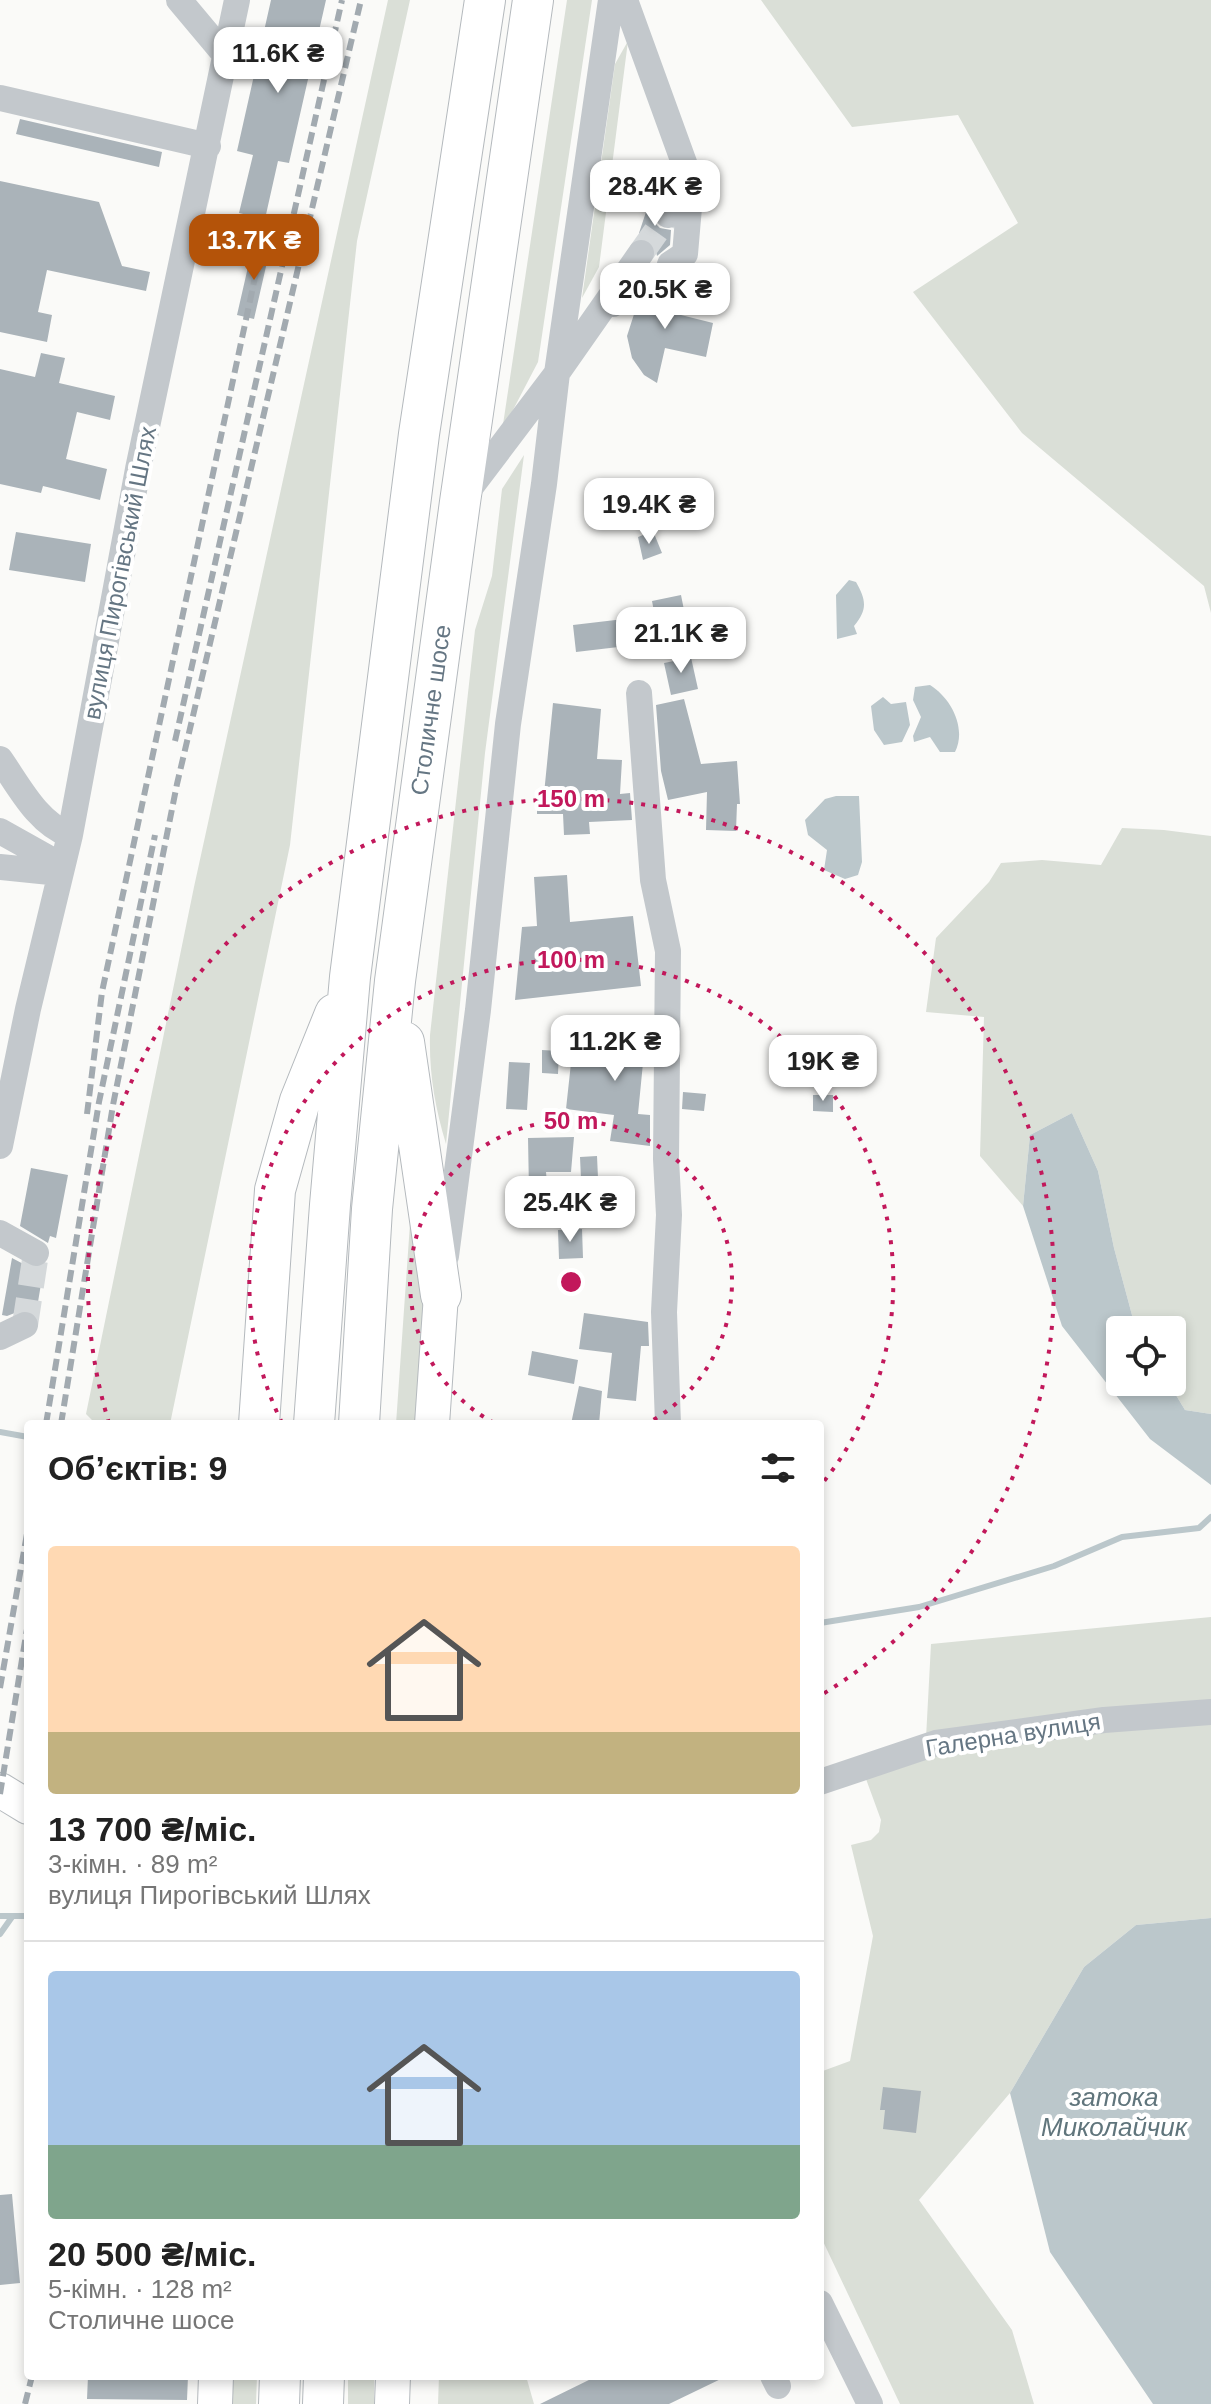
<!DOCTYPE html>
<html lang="uk">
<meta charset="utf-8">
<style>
body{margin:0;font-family:Helvetica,sans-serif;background:#f6f6f6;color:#222;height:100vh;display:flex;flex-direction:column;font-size:30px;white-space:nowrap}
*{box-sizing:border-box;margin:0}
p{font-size:26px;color:#767676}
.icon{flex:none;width:44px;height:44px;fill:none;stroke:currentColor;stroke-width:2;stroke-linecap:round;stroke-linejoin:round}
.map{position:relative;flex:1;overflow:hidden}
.side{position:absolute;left:24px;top:1420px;width:800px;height:960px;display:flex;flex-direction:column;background:#fff;border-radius:8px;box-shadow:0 4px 12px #0003}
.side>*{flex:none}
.fabs{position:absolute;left:1106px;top:1316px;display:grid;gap:16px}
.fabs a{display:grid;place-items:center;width:80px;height:80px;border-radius:8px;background:#fff;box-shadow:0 4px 12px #0003;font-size:40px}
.price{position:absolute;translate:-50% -68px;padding:0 18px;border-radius:16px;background:#fff;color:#222;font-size:26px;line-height:52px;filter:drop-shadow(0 2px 4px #0008)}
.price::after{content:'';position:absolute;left:50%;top:48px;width:24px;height:18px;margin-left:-12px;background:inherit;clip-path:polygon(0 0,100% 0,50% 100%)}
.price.selected{background:#b45309;color:#fff}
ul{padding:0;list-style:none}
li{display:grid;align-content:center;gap:16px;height:424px;padding:0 24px}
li+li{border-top:2px solid #e0e0e0}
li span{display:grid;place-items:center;height:248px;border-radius:8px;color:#555}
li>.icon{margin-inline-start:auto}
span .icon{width:144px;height:144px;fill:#fffc;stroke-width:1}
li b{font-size:34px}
h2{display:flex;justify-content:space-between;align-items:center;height:96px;padding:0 24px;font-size:34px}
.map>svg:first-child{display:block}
</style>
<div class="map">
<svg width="1211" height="2404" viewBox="0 0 1211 2404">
<rect width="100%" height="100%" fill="#fafaf8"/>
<path fill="#dadfd7" d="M 388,0 L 410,0 L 357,241 L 290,845 L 170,1424 L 96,1424 L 86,1414 L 194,887 Z
M 567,0 L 592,0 L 538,362 L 502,431 Z
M 761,0 L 1211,0 L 1211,613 L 1204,586 L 1022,433 L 913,292 L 1018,223 L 958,115 L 852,127 Z
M 628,41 L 599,267 L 582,298 L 615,64 Z
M 524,455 L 485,753 L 446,1144 C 435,1107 429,1074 430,1035 L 475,630 L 492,576 L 502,489 Z
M 1122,828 L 1164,830 L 1211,836 L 1211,1414 L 1185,1410 L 1168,1382 L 1172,1382 L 1172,1330 L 1136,1330 L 1114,1248 L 1098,1171 L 1072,1113 L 1030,1135 L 1023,1206 L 980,1156 L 984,1017 L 926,1012 L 936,938 L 989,882 L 1001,863 L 1042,860 L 1101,865 Z
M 413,1181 L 426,1271 L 417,1424 L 396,1424 Z
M 1211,1617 L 1211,1918 L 1136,1925 L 1084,1967 L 1010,2093 L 919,2200 L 1012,2330 L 1034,2404 L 900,2404 L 820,2235 L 820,2072 L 850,2061 L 873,1936 L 851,1845 L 871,1840 L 879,1832 L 881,1820 L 866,1779 L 925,1757 L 931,1644 Z
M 231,2376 L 257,2376 L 256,2404 L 230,2404 Z
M 348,2376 L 374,2376 L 374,2404 L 348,2404 Z
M 439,2376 L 526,2376 L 534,2404 L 438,2404 Z"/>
<path fill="#bbc7cb" d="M 849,580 L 856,582 C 866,600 868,609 854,626 L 857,634 L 837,639 L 836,595 Z
M 930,685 C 951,698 967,728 955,752 L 940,752 L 930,737 L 914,742 L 913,736 L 921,717 L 913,700 L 915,687 Z
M 883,697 L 891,704 L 906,702 L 910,725 L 902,742 L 884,745 L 874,730 L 871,706 Z
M 836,796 L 859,796 L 862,862 L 858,875 L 845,879 L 824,870 L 827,850 L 808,835 L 805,820 L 825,799 Z
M 1072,1113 L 1098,1171 L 1114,1248 L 1136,1330 L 1120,1330 L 1120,1382 L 1168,1382 L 1185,1410 L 1211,1414 L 1211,1485 L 1150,1439 L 1062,1326 L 1023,1206 L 1030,1135 Z
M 1211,1918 L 1211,2404 L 1153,2404 L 1050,2252 L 1010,2093 L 1084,1967 L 1136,1925 Z"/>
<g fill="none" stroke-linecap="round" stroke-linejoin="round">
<path stroke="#bbc7cb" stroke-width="6" d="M 0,1432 L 28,1437
M 820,1623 L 919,1607 L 1054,1566 L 1122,1537 L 1199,1528 L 1211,1517
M 0,1916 L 28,1916
M 0,1934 L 12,1917"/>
</g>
<path fill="#aab3b9" d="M 271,0 L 326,0 L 289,163 L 278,161 L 265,219 L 239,213 L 253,155 L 237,151 Z
M 20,119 L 162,152 L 159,167 L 16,134 Z
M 0,181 L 99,202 L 122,266 L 150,272 L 146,291 L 47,270 L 38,312 L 52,315 L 47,342 L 0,332 Z
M 658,188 L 662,196 L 652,213 L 653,221 L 660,228 L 671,230 L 670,245 L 657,256 L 655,246 L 649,240 L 640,237 L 639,233 L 648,206 Z
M 253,245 L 270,249 L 254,319 L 237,315 Z
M 680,277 L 673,313 L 713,323 L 706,357 L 665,348 L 657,383 L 644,375 L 632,358 L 627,336 L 636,308 L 658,293 L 664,279 L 672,280 Z
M 41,353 L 65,358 L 59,383 L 115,396 L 110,420 L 77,412 L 66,459 L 107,469 L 100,500 L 43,486 L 41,493 L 0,484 L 0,369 L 35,377 Z
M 653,531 L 662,553 L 643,560 L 638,537 Z
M 16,532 L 91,544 L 85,582 L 9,570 Z
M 681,595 L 685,615 L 668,619 L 667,614 L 655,617 L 652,601 Z
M 624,619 L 627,646 L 576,652 L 573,625 Z
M 690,653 L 698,689 L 671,695 L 664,663 L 674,661 L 673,656 Z
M 684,699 L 701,764 L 737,761 L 740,804 L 737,804 L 736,831 L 706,830 L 707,792 L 668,800 L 661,771 L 656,705 Z
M 553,703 L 601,709 L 597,759 L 622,760 L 620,794 L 630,793 L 632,820 L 589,822 L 590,834 L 564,835 L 563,814 L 537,814 L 537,794 L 544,794 Z
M 567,875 L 570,922 L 633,916 L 641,986 L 515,1000 L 522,927 L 537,926 L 534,877 Z
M 630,1024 L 651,1025 L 651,1063 L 643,1063 L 638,1114 L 650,1115 L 650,1146 L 610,1141 L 614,1115 L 566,1109 L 571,1063 L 597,1066 L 598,1032 L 629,1033 Z
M 542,1050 L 559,1051 L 558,1074 L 542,1073 Z
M 509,1062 L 530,1063 L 527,1110 L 506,1109 Z
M 683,1092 L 706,1094 L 704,1111 L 682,1109 Z
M 813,1095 L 833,1095 L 833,1112 L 813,1111 Z
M 574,1137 L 571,1172 L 546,1172 L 549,1206 L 525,1208 L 524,1192 L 529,1191 L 528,1138 Z
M 597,1156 L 598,1178 L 581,1179 L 580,1157 Z
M 31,1168 L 68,1175 L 56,1238 L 50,1236 L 48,1243 L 20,1226 Z
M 582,1229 L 583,1258 L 559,1259 L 558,1230 Z
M 12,1258 L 29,1267 L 37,1269 L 44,1266 L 36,1314 L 25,1309 L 7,1316 L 2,1315 Z
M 584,1313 L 648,1322 L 649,1346 L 641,1346 L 636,1401 L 607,1398 L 612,1353 L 579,1349 Z
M 532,1351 L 578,1360 L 574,1384 L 528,1375 Z
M 579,1386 L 602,1391 L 599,1424 L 571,1424 Z
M 883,2087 L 921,2091 L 916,2133 L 883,2129 L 885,2110 L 880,2110 Z
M 12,2194 L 20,2283 L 0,2285 L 0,2195 Z
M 88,2376 L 188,2376 L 187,2400 L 87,2399 Z
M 597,2376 L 727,2376 L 669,2404 L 540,2404 Z"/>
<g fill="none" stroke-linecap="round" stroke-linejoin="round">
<path stroke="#d5d9db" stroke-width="26" stroke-dasharray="26 13" stroke-linecap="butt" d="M 641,253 L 668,215
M 25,1325 L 36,1253"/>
<defs>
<path id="major" d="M 432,1424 L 441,1295
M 0,1790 L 28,1807
M 215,2404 L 216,2376
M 392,2404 L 393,2376"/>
<path id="highway" d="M 404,1042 L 441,1295
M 259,1424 L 275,1190 L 300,1101 L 335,1014
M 314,1424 L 330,1205 L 350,977 L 419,434 L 485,0
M 359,1424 L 372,1209 L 395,981 L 460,502 L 533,0
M 279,2404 L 280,2376
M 323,2404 L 324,2376"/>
</defs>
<use href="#major" stroke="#b5babe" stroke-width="36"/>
<use href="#highway" stroke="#b4b9bd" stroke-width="42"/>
<path stroke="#c3c8cc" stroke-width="26" d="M 179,0 L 226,56
M 625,0 L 691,182 L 668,215
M 0,98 L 208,146
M 670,264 L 685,254 L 691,184
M 613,304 L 648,280
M 464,496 L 557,373 L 641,253
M 639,693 L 653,880 L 668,951 L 666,1159 L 669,1215 L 664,1312 L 668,1424
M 0,759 C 19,786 37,823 70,835
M 0,831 L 50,859 L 60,873
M 0,867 L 60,873
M 0,1146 L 28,1009 L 70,835 L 138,469 L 237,0
M 0,1233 L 36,1253
M 446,1256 L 478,1010 L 508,724 L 544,484 L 557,373 L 611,0
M 0,1337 L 25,1325
M 820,1782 L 936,1743 L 1104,1720 L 1211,1712
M 820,2303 L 870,2404
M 773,2376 L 778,2386"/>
<use href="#major" stroke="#fff" stroke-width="34"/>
<use href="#highway" stroke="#fff" stroke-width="40"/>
<path stroke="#a2aab0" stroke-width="6" stroke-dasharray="12 6" stroke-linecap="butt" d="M 175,741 L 342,0
M 87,1114 L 102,992 L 260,254
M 46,1424 L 99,1102 L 155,835
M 61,1424 L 113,1105 L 177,784 L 361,0
M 0,1688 L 28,1528
M 0,1794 L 28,1623
M 25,2404 L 32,2376"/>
</g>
<g fill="none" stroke="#c2185b" stroke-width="4" stroke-dasharray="4 8">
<path d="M494 1423A161 161 0 1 1 648 1423"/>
<path d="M282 1423A322 322 0 1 1 821 1485"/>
<path d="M109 1423A483 483 0 1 1 823 1694"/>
</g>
<g text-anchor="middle" stroke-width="8" stroke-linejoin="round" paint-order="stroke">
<g font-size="24" fill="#657683" stroke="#fff">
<text transform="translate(120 573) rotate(-79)" y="8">вулиця Пирогівський Шлях</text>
<text transform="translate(431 710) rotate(-82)" y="8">Столичне шосе</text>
<text transform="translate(1013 1735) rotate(-9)" y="8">Галерна вулиця</text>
</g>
<g font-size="26" font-style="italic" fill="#60757c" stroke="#fff">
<text x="1114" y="2106">затока<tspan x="1114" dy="30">Миколайчик</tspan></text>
</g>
</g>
<circle cx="571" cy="1282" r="12" fill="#c2185b" stroke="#fff" stroke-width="4"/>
<g font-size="24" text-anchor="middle" font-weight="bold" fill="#c2185b" stroke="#fff" stroke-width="8" stroke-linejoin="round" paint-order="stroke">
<text x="571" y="807">150 m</text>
<text x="571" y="968">100 m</text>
<text x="571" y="1129">50 m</text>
</g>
</svg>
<div class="fabs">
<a><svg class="icon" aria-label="locate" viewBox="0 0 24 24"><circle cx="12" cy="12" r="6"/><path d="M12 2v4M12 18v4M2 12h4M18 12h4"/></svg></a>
</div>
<b class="price" style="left:278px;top:95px">11.6K ₴</b>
<b class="price" style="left:655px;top:228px">28.4K ₴</b>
<b class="price selected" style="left:254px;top:282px">13.7K ₴</b>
<b class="price" style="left:665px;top:331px">20.5K ₴</b>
<b class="price" style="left:649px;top:546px">19.4K ₴</b>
<b class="price" style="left:681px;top:675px">21.1K ₴</b>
<b class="price" style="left:615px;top:1083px">11.2K ₴</b>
<b class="price" style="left:823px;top:1103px">19K ₴</b>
<b class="price" style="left:570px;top:1244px">25.4K ₴</b>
<section class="side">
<h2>Об’єктів: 9<svg class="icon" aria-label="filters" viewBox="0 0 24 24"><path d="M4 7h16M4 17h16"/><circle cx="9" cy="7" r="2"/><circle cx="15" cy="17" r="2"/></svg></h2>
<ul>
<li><span style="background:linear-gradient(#ffd9b3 75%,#c2b280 0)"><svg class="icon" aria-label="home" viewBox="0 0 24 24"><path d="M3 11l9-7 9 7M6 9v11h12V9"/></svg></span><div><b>13 700 ₴/міс.</b><p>3-кімн. · 89 m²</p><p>вулиця Пирогівський Шлях</p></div></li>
<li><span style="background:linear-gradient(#a9c7e8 70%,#7fa58c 0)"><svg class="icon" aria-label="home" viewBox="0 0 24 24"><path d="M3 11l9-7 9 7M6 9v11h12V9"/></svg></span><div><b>20 500 ₴/міс.</b><p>5-кімн. · 128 m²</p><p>Столичне шосе</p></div></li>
</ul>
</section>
</div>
